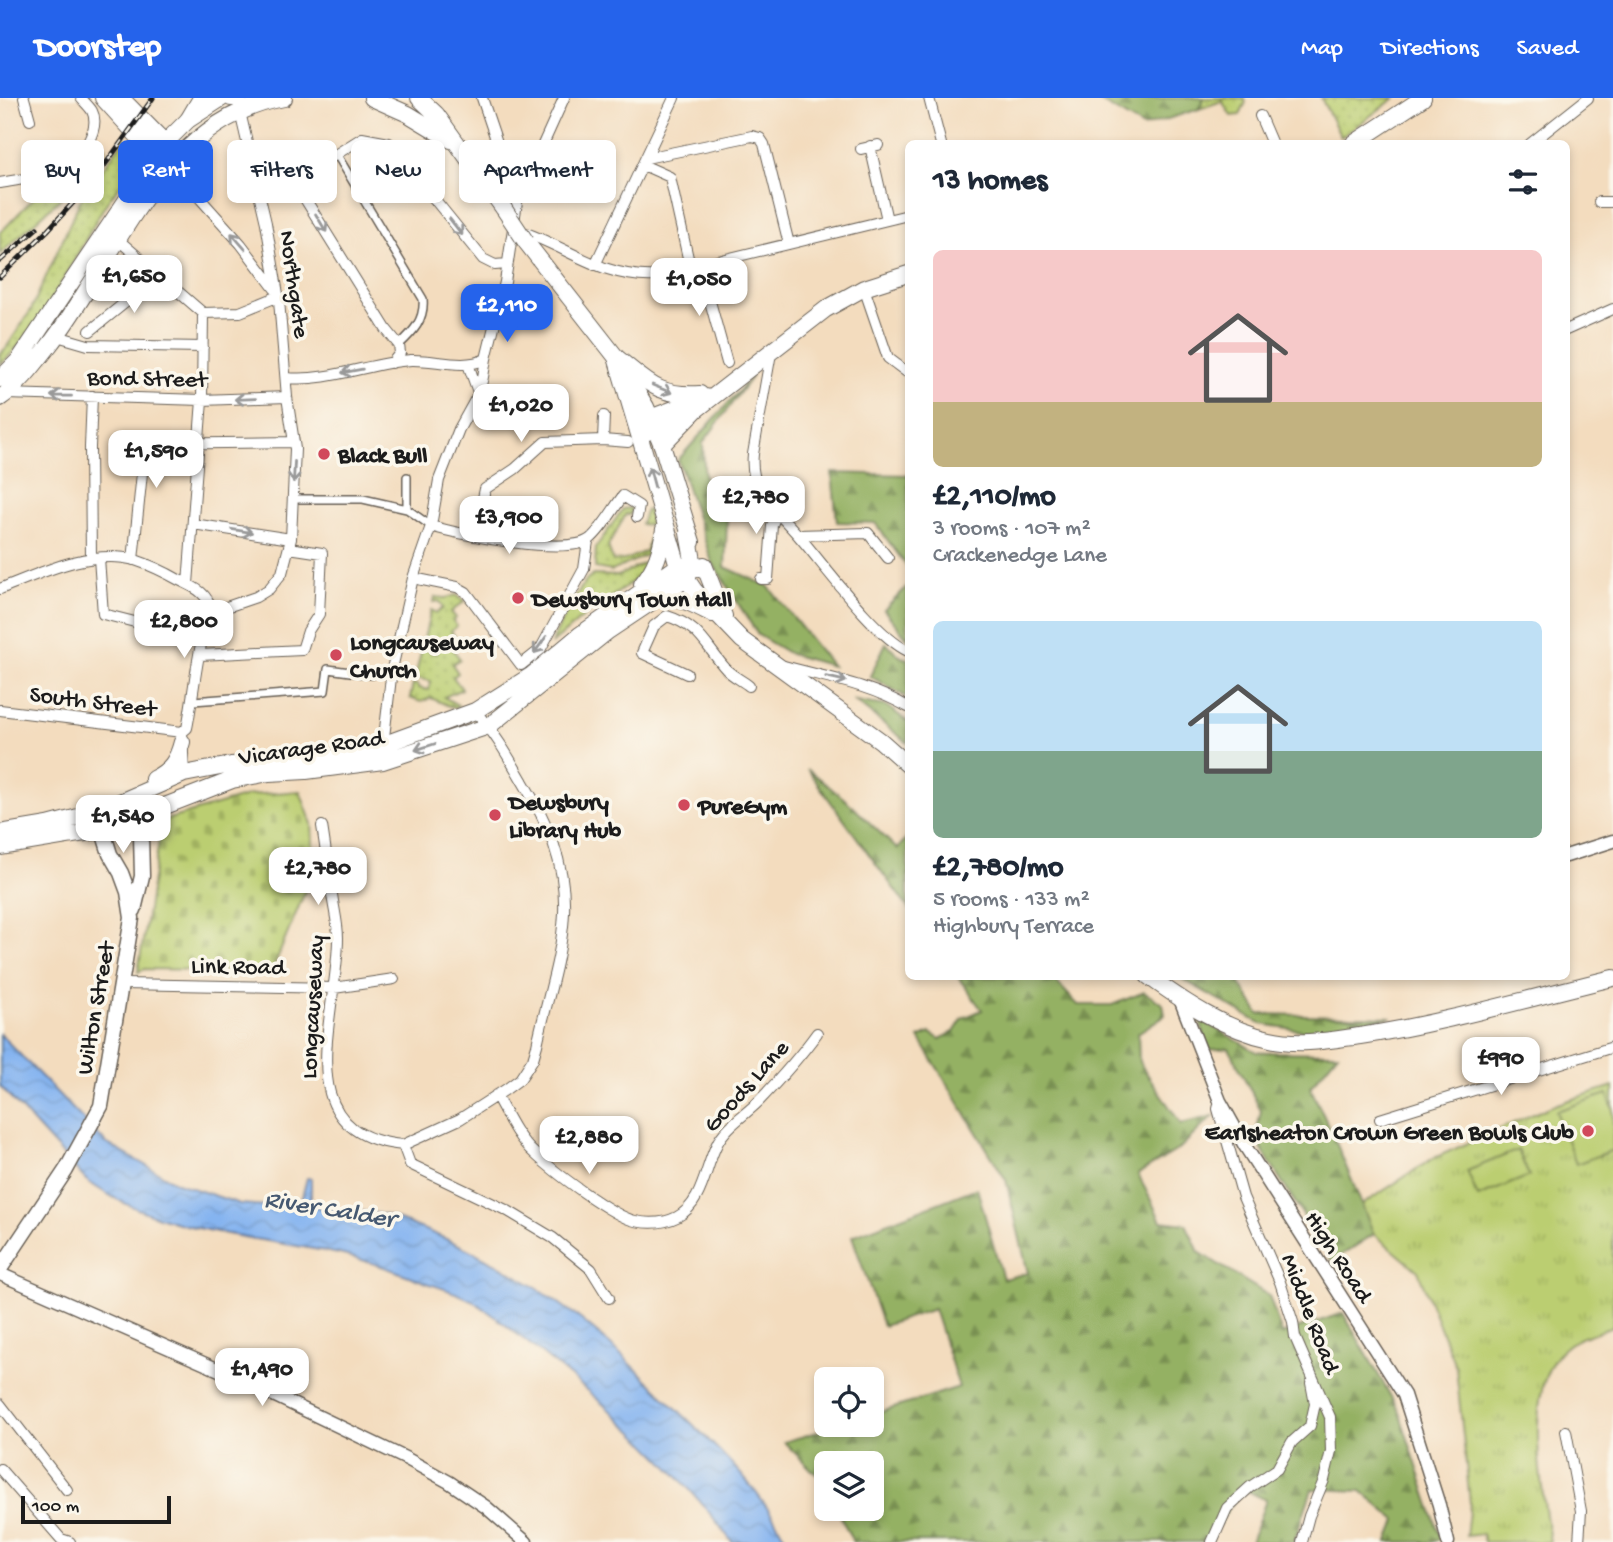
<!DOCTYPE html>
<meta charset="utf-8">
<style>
body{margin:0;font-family:"Gochi Hand",sans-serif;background:#f2f2f3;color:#1f2937;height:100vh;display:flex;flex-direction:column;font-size:26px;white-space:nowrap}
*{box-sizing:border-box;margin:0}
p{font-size:23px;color:#747a83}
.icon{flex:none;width:38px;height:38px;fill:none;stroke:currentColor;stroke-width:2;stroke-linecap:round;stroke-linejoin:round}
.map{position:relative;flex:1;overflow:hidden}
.details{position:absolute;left:905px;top:42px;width:665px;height:840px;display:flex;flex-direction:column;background:#fff;border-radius:10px;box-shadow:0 4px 10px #0003}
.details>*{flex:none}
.top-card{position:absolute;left:21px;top:42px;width:665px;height:63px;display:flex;gap:14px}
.tools{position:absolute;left:814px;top:1269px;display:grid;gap:14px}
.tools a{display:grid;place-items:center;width:70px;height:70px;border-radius:10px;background:#fff;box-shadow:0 4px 10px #0003;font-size:35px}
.scale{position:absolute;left:21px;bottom:18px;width:150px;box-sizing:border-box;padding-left:7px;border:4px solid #1c1c1c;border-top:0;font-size:19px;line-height:24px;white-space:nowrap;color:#1c1c1c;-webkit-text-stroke:5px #fbf7ec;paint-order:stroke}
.price{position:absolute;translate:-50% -60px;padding:0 16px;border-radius:14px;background:#fff;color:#222;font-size:23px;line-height:46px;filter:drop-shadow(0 2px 4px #0008)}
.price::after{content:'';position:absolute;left:50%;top:42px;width:21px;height:16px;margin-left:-10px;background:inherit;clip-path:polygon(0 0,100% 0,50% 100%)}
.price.active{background:#2563eb;color:#fff}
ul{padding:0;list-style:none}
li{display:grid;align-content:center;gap:14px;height:371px;padding:0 28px}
li span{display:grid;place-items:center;height:217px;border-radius:10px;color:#555}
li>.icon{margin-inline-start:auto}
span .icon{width:126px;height:126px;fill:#fffc;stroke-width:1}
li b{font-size:30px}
h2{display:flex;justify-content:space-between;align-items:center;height:84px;padding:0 28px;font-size:30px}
.tag{padding:0 24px;border-radius:10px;background:#fff;box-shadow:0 4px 10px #0003;font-size:24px;line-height:63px}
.tag.active{background:#2563eb;color:#fff}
header{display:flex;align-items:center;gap:42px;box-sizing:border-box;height:98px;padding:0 35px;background:#2563eb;color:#fff}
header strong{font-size:33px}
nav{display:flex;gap:38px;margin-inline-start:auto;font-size:24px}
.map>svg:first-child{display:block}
</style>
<header>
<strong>Doorstep</strong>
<nav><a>Map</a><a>Directions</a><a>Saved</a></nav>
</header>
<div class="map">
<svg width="1613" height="1444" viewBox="0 0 1613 1444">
<defs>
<pattern id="grass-dots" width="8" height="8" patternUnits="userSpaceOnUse" patternTransform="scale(1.75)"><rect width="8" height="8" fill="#bbce71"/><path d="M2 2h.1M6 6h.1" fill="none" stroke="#a0b061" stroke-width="1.8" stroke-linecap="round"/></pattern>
<pattern id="forest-firs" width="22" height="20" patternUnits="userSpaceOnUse" patternTransform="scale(1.75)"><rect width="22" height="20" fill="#94b163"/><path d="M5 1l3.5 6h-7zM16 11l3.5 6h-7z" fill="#788f51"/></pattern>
<pattern id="cemetery-stones" width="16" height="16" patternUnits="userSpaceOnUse" patternTransform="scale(1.75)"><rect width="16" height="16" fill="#bbce71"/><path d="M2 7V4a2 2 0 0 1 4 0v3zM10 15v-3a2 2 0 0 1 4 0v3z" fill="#a0b061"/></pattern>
<pattern id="park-tufts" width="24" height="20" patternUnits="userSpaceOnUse" patternTransform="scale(1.75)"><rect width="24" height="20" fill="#bbce71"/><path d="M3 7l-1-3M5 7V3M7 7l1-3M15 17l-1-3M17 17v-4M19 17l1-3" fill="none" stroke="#a0b061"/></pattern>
<pattern id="water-waves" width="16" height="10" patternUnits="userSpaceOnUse" patternTransform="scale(1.75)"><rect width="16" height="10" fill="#85b4f0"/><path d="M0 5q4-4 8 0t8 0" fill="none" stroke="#729acd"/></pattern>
</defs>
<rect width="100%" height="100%" fill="#fbf7ec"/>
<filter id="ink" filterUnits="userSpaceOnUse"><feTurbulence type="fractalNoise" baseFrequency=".0143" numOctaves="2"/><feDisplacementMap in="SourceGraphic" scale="14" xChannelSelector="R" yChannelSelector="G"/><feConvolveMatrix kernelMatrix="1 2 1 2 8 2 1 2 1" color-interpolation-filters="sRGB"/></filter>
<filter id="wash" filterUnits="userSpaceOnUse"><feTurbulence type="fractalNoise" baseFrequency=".00686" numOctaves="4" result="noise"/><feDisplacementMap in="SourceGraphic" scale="28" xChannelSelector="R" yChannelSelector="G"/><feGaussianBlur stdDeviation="1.57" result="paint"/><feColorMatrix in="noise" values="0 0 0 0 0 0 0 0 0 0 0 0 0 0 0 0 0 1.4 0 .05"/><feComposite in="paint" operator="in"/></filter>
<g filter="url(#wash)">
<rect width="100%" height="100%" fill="#f3dcbe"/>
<path fill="url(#grass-dots)" stroke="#6c7546" stroke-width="2" d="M 1204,0 L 1244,0 L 1246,4 L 1240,17 L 1231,18 L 1222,3 L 1199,11 Z
M 1321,0 L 1395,0 L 1341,39 Z
M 125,40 L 135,53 C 137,73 114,92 104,109 C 72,163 47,224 0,267 L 0,256 L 6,250 L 31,212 L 80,103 Z
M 96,42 L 106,50 L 85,78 L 0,156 L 0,135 L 48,85 L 47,79 L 72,72 Z
M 632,410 L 630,417 L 626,416 L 608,448 L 613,463 L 625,462 L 646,453 L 653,427 L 641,426 L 646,412 L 649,413 L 649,419 C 659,429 655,441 653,454 L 612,473 L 595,470 L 596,449 L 623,411 Z
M 647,464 L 653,464 C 634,486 608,500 585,518 C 573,527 563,537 551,546 L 570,506 L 586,483 L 593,477 L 618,478 Z
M 456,497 L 465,503 L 451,514 L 456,520 L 453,523 L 457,528 L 451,533 L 458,543 L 451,549 L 460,561 L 452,566 L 458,575 L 453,579 L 462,591 L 444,599 L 458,607 L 454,610 L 431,600 L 421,604 L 410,600 L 413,586 L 418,587 L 418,590 L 429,592 L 431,583 L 415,580 L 422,550 L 437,556 L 439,546 L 423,545 L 431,512 L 437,515 L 443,510 L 439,503 L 434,504 L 435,499 L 446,500 Z"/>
<path fill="url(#forest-firs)" stroke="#586640" stroke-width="2" d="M 1094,0 L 1204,0 L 1199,11 L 1143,29 Z
M 752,278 L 703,345 L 705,388 L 728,401 L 725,469 L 768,488 L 832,568 L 790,556 L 758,537 L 712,464 L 678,362 Z
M 832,375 L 908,377 L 908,470 L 875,425 L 837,424 Z
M 908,488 L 908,541 L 884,512 Z
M 886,545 L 901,559 L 908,561 L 908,600 L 870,578 Z
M 855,603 L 887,608 L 908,624 L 908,645 Z
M 807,671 L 846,702 L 897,751 L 908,739 L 908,810 Z
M 958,879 L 1052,879 L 1078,907 L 1112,907 L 1144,894 L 1163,906 L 1165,917 L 1138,935 L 1139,964 L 1181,1026 L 1213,1018 L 1179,1051 L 1138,1076 L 1161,1123 L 1186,1126 L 1199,1154 L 1269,1198 L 1282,1236 L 1343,1215 L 1398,1311 L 1441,1441 L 1433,1444 L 1388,1444 L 1396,1422 L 1361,1393 L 1312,1391 L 1294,1444 L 1251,1444 L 1266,1402 L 1242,1390 L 1207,1444 L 853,1444 L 837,1411 L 872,1410 L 872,1365 L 826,1365 L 826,1389 L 823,1383 L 784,1344 L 841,1327 L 872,1326 L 872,1317 L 959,1289 L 934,1211 L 883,1228 L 852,1138 L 977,1090 L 1003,1181 L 1028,1175 L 1006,1082 L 919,940 L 930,935 L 940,941 L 954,934 L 963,920 L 982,912 Z
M 1179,879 L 1236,879 L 1259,916 L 1392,919 L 1306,933 L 1261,926 Z
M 1199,921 L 1257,954 L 1338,955 L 1310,989 L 1333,1037 L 1374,1136 L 1332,1163 L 1255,1041 L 1261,1013 L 1229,950 L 1209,952 Z"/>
<path fill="url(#cemetery-stones)" stroke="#6c7546" stroke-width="2" d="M 300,693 L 312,726 L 314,772 L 272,873 L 145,871 L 138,874 L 162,723 L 250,697 Z"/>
<path fill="url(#park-tufts)" stroke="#6c7546" stroke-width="2" d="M 1613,988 L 1613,1229 C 1599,1234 1580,1238 1568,1247 C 1519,1282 1543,1393 1550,1444 L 1484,1444 L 1482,1436 L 1466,1438 L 1470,1405 L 1456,1270 L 1418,1173 L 1374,1136 L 1362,1107 L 1432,1061 L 1554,1007 Z"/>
<path fill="#bbce71" stroke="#6c7546" stroke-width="2" d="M 1607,996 L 1613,1011 L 1613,1052 L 1576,1066 L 1556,1013 Z
M 1518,1052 L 1529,1078 L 1478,1099 L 1467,1073 Z"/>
<path fill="url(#water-waves)" stroke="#506886" stroke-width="2" d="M 0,936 L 106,1045 L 177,1085 L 240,1106 L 294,1110 L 300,1107 L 307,1080 L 311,1080 L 311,1101 L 313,1108 C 339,1115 365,1110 391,1119 C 456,1142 519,1175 574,1216 C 612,1245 645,1281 679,1313 C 719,1352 763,1393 787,1444 L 732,1444 C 678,1370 609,1308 536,1251 C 515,1235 495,1217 473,1203 C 455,1193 437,1189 419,1182 C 394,1172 369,1163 343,1157 C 256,1137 160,1137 86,1082 L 0,988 Z"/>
</g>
<g filter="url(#ink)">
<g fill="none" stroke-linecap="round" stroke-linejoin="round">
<defs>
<path id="pedestrian" d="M 337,57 L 423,201 C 425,222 413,234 399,247
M 293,401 L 363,401 L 407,411 L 431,428
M 407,411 L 407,379
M 193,603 L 325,593 L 328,571 L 372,577 L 392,571"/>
<path id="minor" d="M 24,0 L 30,22
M 929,0 L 941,46
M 1260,18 L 1272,46
M 1530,46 L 1588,0
M 870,48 L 887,122
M 861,51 L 878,47
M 646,60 L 752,38 L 760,40 L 764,46 L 789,146
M 170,67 L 241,146 L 275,191
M 643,67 L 670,79 L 690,169
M 254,80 L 276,74 L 294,83 L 386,231 L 399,247 L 400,255 L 392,265
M 294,83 L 362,40 L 389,45 L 483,161 L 495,167 L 507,166
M 0,85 C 21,81 46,79 65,69 C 81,62 101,30 92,13 C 89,8 84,4 81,0
M 517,104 L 564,0
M 1599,104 L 1613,104
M 517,132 C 566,147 602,181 656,178 L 908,117
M 115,139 L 203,215 L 240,214 L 279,198
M 595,167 L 674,0
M 700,167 L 727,265
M 103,168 L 141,162
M 864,190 L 888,260 L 908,275
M 1566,232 L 1613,211
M 90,233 L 158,178
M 57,238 L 88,247 L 203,249
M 771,255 L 753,356 C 752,366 752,377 758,387 C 767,406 784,421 798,437 C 824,467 875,538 908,553
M 468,266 L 478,294
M 287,280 C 329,284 369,265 411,262 C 435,261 463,272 486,261
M 6,296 L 202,302 L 287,299
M 603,342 L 604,318
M 193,426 L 291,441
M 431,428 C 459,437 568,458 590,441 C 603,430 613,411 623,398 L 639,408 L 637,419
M 475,437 L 485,391 L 515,371 L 545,344 L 603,342 L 628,344
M 798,437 L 868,435 L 888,460
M 91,460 L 90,349 L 92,298
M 99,460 L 103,516 L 202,541
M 133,462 L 145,346 L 294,344
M 413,480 L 457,489 L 466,494 L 521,567 L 540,552 L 584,471 L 588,443
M 761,481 L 768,481 L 772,427 L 777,414
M 188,486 L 202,302 L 203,215
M 0,491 C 40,475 91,450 135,462 C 150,467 165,474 179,482 C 196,490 208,495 212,514
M 212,514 L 256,499 L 269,491 L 282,475 L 291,441 L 295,351 L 287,299 L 279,202 L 266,125 L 240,14
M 200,557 L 302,552 L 308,533 L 319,516 L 322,455 L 289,450
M 784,568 C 828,580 868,586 908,609
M 687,576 L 642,555 L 654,528 L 667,518 C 700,528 706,549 726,571 C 732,578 742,582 749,588
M 0,612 L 182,634
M 383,648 L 392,571 L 413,480 L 431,428 L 439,382 L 459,331 L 479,295 L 483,279 L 486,261 L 505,184 L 517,104 L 482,0
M 184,676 L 182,634 L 187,630 C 193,603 199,532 212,514
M 322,728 C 326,753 329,778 333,803 C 335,815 338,828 338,840 C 338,918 285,1036 403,1047
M 123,886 L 334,890 L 394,881
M 496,997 C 507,1017 517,1040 534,1055 C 553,1073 612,1118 635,1123 C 649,1126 665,1125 677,1119 C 703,1106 705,1069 717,1046 C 725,1029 745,1017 758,1004 C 779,982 799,960 817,935
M 1220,1003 L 1218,1011 L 1243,1099 L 1280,1184 L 1293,1224 L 1295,1239 L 1330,1319 L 1331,1353 L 1324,1382 L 1309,1418 L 1302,1444
M 1380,1021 L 1613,949
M 403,1047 L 460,1021 L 505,992 L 520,981 L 533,961 L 537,947 C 546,904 562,859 564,815 C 566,765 548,725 523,684 C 508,658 495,635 475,613
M 403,1047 L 410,1066 L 508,1113 L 553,1140 L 591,1171 L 609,1200
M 0,1306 L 67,1392
M 1566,1333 L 1581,1413 L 1579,1444
M 0,1371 L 61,1441 L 70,1444
M 1212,1444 L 1227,1410 L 1250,1389 L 1277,1371 L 1292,1344 L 1310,1328 L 1315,1306 L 1311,1285"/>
<path id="tertiary" d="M 1566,758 L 1613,743
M 1180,901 L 1220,1003 L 1245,1048 L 1404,1297 L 1439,1407 L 1448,1444
M 0,1176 L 242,1282 L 407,1361 L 449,1384 L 486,1409 L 526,1444"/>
<path id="secondary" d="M 134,812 L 142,778 L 141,737 L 157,710
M 0,1171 L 66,1072 L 101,1008 L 132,820 L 128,794 L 121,775 L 110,756 L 97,714"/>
<path id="primary" d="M 103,0 L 144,45 L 170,67
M 121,0 L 179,59
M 188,22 L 201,0
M 1353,46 L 1423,0
M 616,259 C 647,283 657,299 700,296
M 688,316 L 648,334 L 638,332 L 644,323 L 650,320 L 706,299
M 662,347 L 696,312 L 826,211 L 864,190 L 908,176"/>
<path id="trunk" d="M 231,0 L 239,0
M 372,0 L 408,16 L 451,42
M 419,0 L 436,16 L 504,111
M 526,144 L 616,259 L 646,309 L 662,347 L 692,444
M 616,259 L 678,468 L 694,492 L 742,542 L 881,643 L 908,667
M 0,281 L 19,262 L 165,45 L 188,22 L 222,0
M 0,300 C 19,287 34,267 48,249 C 117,162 159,22 284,0
M 704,467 L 724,518
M 642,486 C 656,469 661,453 664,431
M 658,501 C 679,498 693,506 712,516
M 153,681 C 171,672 177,663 182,644
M 0,735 L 48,727 L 97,714 L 184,676 L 231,667 L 325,661 L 363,654 L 464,617 L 475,613 L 532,577 L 581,536 L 678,468 L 694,468 L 707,474
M 0,749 L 103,732 L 232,682 L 269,675 L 306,673 L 383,663 L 489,628 L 608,533 L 686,481 L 694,468 L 688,435
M 1148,878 C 1184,904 1226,932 1270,941 C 1300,948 1330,942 1360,938 C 1445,925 1529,900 1613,880"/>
</defs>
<use href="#pedestrian" stroke="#675f55" stroke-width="10"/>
<use href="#minor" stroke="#675f55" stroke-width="12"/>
<use href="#tertiary" stroke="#675f55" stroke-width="15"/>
<use href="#secondary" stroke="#675f55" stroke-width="17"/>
<use href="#primary" stroke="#675f55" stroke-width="18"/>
<use href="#trunk" stroke="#675f55" stroke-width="18"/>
<use href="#pedestrian" stroke="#fff" stroke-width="7"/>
<use href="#minor" stroke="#fff" stroke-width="10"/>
<use href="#tertiary" stroke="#fff" stroke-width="12"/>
<use href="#secondary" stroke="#fff" stroke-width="14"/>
<use href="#primary" stroke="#fff" stroke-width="16"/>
<use href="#trunk" stroke="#fff" stroke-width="16"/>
<defs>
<path id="rail" d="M 0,163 L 37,130
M 0,179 L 47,133 L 94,82 L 153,0"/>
</defs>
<use href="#rail" stroke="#1c1c1c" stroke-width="5"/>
<use href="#rail" stroke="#fbf7ec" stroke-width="2.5" stroke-dasharray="8" stroke-linecap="butt"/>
<defs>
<path id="trunk-bridge" d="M 504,111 L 526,144"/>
</defs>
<use href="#trunk-bridge" stroke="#675f55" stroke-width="18" stroke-linecap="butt"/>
<use href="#trunk-bridge" stroke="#fff" stroke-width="16"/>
</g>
<defs><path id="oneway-shaft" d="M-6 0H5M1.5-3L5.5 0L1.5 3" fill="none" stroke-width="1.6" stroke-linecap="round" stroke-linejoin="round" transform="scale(1.75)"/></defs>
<g stroke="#999">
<use href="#oneway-shaft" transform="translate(321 125) rotate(59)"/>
<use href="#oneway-shaft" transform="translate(456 129) rotate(52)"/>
<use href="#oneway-shaft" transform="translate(238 143) rotate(-131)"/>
<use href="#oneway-shaft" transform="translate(352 273) rotate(170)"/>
<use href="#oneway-shaft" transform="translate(662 291) rotate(22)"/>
<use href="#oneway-shaft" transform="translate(61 298) rotate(-179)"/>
<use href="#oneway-shaft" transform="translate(245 301) rotate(178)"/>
<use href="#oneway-shaft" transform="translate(294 374) rotate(93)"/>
<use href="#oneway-shaft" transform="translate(652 379) rotate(-105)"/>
<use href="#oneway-shaft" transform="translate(242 433) rotate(9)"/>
<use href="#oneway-shaft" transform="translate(540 547) rotate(126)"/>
<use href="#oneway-shaft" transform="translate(836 581) rotate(13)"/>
<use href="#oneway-shaft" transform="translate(425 649) rotate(162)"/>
</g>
</g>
<g fill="#d1495b" stroke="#fbf7ec" stroke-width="2.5">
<circle cx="324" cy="356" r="7"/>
<circle cx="518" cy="500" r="7"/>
<circle cx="336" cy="557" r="7"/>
<circle cx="684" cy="707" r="7"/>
<circle cx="495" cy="717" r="7"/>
<circle cx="1588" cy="1033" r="7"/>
</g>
<g text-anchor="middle" stroke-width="7" stroke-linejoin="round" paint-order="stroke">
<g font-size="24" fill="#1c1c1c" stroke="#fbf7ec">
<text transform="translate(296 186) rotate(82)" y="8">Northgate</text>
<text transform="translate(147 279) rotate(1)" y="8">Bond Street</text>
<text transform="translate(93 602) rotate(7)" y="8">South Street</text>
<text transform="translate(311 648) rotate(-8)" y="8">Vicarage Road</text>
<text transform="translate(238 867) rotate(1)" y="8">Link Road</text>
<text transform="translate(311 909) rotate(-87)" y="8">Longcauseway</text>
<text transform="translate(94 910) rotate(-80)" y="8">Wilton Street</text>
<text transform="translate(745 987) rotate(-48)" y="8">Goods Lane</text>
<text transform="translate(1340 1158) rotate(57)" y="8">High Road</text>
<text transform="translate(1312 1215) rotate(69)" y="8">Middle Road</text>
</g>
<g font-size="24" font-weight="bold" fill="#1c1c1c" stroke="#fbf7ec" text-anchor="start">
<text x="338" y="364">Black Bull</text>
<text x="532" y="508">Dewsbury Town Hall</text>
<text x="350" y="551">Longcauseway<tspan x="350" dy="28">Church</tspan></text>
<text x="509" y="711">Dewsbury<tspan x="509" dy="28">Library Hub</tspan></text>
<text x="698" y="715">PureGym</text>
<text x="1574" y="1041" text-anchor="end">Earlsheaton Crown Green Bowls Club</text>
</g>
<g font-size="26" font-style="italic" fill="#465971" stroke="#fbf7ec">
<text transform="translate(330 1109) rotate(9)" y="9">River Calder</text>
</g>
</g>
</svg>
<div class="tools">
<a><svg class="icon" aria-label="locate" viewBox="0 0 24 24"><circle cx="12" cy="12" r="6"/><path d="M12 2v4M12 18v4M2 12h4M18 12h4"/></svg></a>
<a><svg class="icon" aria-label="layers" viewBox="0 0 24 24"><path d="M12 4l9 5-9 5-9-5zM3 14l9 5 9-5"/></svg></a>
</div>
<div class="scale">100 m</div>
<b class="price" style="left:134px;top:217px">£1,650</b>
<b class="price" style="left:699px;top:220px">£1,050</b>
<b class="price active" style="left:507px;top:246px">£2,110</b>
<b class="price" style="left:521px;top:346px">£1,020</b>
<b class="price" style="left:156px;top:392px">£1,590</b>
<b class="price" style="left:756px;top:438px">£2,780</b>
<b class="price" style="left:509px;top:458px">£3,900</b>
<b class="price" style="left:184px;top:562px">£2,800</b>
<b class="price" style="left:123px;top:757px">£1,540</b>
<b class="price" style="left:318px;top:809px">£2,780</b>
<b class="price" style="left:1501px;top:999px">£990</b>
<b class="price" style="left:589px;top:1078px">£2,880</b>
<b class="price" style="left:262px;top:1310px">£1,490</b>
<div class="top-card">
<a class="tag">Buy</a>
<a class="tag active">Rent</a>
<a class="tag">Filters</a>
<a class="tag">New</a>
<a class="tag">Apartment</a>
</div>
<section class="details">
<h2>13 homes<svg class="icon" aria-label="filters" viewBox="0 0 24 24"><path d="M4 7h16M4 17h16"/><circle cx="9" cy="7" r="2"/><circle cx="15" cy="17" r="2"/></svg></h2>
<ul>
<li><span style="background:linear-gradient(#f6c9c9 70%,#c2b280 0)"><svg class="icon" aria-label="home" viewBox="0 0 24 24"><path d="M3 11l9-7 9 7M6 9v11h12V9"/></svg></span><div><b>£2,110/mo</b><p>3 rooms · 107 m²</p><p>Crackenedge Lane</p></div></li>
<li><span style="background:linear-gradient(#bfe0f5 60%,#7fa58c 0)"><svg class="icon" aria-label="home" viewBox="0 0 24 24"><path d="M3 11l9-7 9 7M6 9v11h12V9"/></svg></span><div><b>£2,780/mo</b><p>5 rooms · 133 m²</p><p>Highbury Terrace</p></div></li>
</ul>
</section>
</div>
